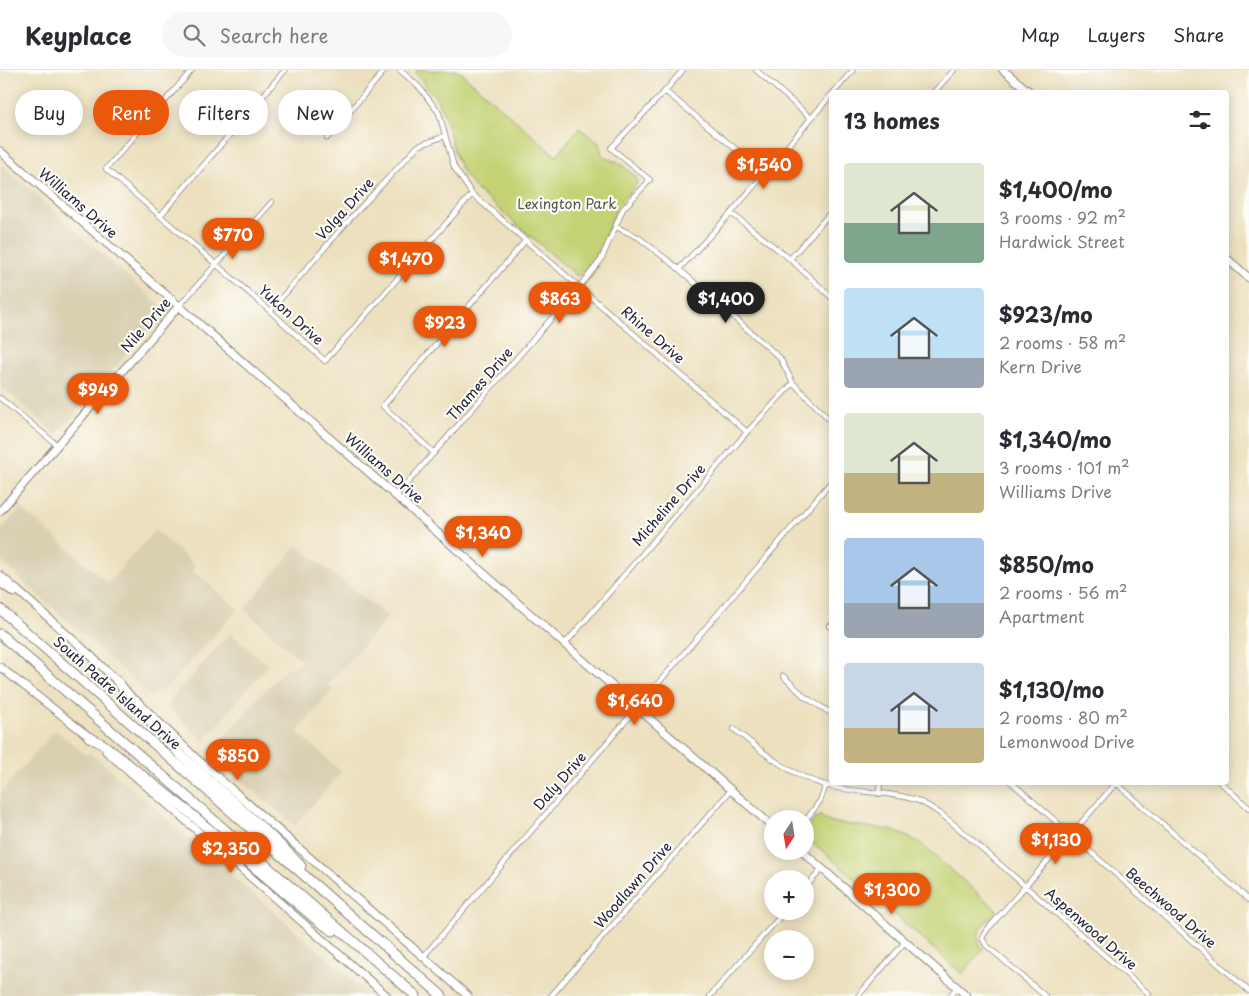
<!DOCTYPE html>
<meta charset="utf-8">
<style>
body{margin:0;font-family:"Playpen Sans",sans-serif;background:#f7f7f7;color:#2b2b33;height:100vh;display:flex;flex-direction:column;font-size:19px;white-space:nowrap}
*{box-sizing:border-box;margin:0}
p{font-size:16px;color:#7c7c81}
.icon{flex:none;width:28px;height:28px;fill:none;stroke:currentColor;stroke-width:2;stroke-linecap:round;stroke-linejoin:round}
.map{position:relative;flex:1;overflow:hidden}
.panel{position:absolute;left:829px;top:20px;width:400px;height:695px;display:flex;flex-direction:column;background:#fff;border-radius:5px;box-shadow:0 2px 12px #0003}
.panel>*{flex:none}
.banner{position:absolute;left:15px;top:20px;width:475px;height:45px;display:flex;gap:10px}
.needle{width:32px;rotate:192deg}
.buttons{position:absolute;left:764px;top:740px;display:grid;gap:10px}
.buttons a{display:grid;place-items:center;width:50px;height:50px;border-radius:50%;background:#fff;box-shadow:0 2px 12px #0003;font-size:25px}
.price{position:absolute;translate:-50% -42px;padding:0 11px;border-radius:18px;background:#ea580c;color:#fff;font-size:16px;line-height:32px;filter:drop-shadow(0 1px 2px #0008)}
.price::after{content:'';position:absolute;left:50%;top:30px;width:15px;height:11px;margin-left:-8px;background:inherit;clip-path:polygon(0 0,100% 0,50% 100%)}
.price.active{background:#222;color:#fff}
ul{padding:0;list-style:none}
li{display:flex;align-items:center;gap:15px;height:125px;padding:0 15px}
li span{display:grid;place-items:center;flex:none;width:140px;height:100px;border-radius:5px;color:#555}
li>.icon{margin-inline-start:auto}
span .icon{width:60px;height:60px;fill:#fffc;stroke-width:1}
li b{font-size:21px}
h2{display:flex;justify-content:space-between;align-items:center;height:60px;padding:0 15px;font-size:21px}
.tag{padding:0 18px;border-radius:22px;background:#fff;box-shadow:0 2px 12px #0003;font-size:18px;line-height:45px}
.tag.active{background:#ea580c;color:#fff}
header{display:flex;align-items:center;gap:30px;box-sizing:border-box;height:70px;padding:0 25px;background:#fff;border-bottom:1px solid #e1e1e2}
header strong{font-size:24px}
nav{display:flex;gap:28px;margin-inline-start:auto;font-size:18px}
.search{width:350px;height:45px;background:#f7f7f7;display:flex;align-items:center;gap:12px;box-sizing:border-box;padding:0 18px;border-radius:28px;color:#7c7c81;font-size:19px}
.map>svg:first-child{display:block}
</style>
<header>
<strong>Keyplace</strong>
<div class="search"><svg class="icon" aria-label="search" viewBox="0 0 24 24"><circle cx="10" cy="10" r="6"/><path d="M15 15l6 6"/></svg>Search here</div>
<nav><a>Map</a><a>Layers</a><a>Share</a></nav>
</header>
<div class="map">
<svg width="1249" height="926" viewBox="0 0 1249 926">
<rect width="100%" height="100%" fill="#fdfcf7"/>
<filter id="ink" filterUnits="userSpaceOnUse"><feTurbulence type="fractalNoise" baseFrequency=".02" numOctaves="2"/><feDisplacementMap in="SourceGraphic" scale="10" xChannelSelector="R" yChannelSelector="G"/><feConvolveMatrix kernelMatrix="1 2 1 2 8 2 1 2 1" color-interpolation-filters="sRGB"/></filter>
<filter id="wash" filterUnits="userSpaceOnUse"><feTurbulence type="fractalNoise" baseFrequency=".0096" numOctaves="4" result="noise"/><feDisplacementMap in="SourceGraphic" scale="20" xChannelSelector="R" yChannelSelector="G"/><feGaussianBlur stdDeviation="1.12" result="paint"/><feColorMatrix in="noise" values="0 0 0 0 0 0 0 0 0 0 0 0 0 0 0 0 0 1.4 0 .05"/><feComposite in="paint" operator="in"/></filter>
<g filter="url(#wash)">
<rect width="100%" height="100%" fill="#ece0be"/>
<path fill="#d9d0b2" d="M 0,94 L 165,240 L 56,364 L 0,315 Z
M 21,438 L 108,513 L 155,460 L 196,496 L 192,500 L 238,539 L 165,619 L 151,626 L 0,490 L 0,461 Z
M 297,476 L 388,547 L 328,615 L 333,619 L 297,662 L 342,702 L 295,755 L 209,683 L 285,599 L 297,595 L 301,591 L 244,539 Z
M 230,563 L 268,595 L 204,671 L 171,641 L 169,632 Z
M 55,660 L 87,686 L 89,682 L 101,692 L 371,926 L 0,926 L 0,724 Z"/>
<path fill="#c4d274" stroke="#737a58" d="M 417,0 L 458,0 L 556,86 L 579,58 L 600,74 L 601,82 L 605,88 L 618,92 L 637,108 L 637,114 L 617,136 L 603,172 L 588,196 L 577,206 L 478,121 L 463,103 L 454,82 L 445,46 L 436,28 L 415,2 Z
M 819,745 L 829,752 L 892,760 L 919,772 L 997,840 C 987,851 970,864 983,879 L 962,904 L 821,779 L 805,769 L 805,761 Z"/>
</g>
<g filter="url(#ink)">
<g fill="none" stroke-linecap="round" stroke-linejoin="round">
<defs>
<path id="street" d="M 192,0 L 106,99 L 270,241 L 325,291 L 472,124
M 400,0 L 420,18 L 439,43 L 454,97 L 472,124 L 747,362
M 756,0 L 811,48
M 665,21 L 765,103
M 834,22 L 853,0
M 934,22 L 954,0
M 327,68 L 385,0
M 731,143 L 790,189 L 831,227
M 160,146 L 285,0
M 616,157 L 638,167 L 679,199 L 780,288 L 793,313 L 831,351
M 790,189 L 831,142
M 679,199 L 731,143 L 831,25
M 179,236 L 272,132
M 270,241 L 348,151 L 418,76 L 445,66
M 0,328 L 57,375
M 434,383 L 383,336 L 526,170
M 396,426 L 580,216 L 601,190 L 623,139 L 650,110 L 611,78 L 665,21 L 683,0
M 829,556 L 831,558
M 565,574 L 747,362 L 793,313
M 783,606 L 805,627 L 831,643
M 734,659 C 762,682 790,705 825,715 C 854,724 887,720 916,730 C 934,737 949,750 963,762 L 1149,924
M 1011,712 L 1249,921
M 1115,712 L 1249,830
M 1220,712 L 1249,738
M 879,724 L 880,712
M 805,751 L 820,731 L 826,715
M 805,818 L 822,799
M 423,887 L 831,412
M 551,926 L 731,720
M 710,926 L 785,841
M 858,926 L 905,872
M 950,926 L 957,917
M 1045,926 L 986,875 L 982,868 L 986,861 L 1117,712"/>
<path id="secondary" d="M 1003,0 L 1030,22
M 0,81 L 179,236 L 772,756
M 1226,188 L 1249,208
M 0,441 L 179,236
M 0,505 L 87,582 L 120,614
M 0,513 L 14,523
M 0,597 L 92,669
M 136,630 L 197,689 L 468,926
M 106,681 L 387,926
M 802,781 L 967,926"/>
<path id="highway" d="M 0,539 L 442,926
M 0,564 L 416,926
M 117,611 C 138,637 158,663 182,686 C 222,723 264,756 301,796
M 89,667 L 104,675 L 184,738 L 318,851 L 333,861"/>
</defs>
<use href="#street" stroke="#87817c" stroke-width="6"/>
<use href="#secondary" stroke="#87817c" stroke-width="9"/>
<use href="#highway" stroke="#87817c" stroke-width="11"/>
<use href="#street" stroke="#fff" stroke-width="4.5"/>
<use href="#secondary" stroke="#fff" stroke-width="7"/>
<use href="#highway" stroke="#fff" stroke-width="9"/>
</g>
</g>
<g text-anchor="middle" stroke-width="4.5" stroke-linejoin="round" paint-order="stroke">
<g font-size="14" fill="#22223b" stroke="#fdfcf7">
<text transform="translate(78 133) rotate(41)" y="5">Williams Drive</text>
<text transform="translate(345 139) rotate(-48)" y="5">Volga Drive</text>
<text transform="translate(291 245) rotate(42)" y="5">Yukon Drive</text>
<text transform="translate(146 255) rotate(-49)" y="5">Nile Drive</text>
<text transform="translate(653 265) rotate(41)" y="5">Rhine Drive</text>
<text transform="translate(480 314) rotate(-49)" y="5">Thames Drive</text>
<text transform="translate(384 398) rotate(41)" y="5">Williams Drive</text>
<text transform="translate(669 435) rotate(-49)" y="5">Micheline Drive</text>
<text transform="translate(117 623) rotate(41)" y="5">South Padre Island Drive</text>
<text transform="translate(560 711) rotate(-49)" y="5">Daly Drive</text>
<text transform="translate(633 815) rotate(-49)" y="5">Woodlawn Drive</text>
<text transform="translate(1171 838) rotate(41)" y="5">Beechwood Drive</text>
<text transform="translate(1091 859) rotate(41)" y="5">Aspenwood Drive</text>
</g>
<g font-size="14" fill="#53574c" stroke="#fdfcf7">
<text x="567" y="139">Lexington Park</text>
</g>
</g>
</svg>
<div class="buttons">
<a><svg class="needle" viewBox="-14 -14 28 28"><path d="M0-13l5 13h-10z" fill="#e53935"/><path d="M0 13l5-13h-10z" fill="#7c7c81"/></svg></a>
<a>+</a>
<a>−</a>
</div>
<b class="price" style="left:764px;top:120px">$1,540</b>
<b class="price" style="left:233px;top:190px">$770</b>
<b class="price" style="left:406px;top:214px">$1,470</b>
<b class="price" style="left:560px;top:254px">$863</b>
<b class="price active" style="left:726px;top:254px">$1,400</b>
<b class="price" style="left:445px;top:278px">$923</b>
<b class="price" style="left:98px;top:345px">$949</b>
<b class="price" style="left:483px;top:488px">$1,340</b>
<b class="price" style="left:635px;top:656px">$1,640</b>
<b class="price" style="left:238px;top:711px">$850</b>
<b class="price" style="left:1056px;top:795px">$1,130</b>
<b class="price" style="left:231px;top:804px">$2,350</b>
<b class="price" style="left:892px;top:845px">$1,300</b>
<div class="banner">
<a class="tag">Buy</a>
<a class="tag active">Rent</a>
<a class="tag">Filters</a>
<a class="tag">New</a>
</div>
<section class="panel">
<h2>13 homes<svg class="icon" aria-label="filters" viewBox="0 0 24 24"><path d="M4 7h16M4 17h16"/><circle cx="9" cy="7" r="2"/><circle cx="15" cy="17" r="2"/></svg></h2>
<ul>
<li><span style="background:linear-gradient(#dfe7d0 60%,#7fa58c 0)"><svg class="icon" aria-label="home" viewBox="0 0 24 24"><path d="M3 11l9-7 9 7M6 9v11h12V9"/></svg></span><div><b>$1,400/mo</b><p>3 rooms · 92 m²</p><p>Hardwick Street</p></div></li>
<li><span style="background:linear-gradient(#bfe0f5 70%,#9aa5b1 0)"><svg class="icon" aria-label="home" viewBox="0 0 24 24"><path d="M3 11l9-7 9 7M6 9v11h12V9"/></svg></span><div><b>$923/mo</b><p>2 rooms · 58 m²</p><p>Kern Drive</p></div></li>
<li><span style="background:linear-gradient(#dfe7d0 60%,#c2b280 0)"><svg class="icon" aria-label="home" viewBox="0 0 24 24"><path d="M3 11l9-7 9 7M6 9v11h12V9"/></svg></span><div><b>$1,340/mo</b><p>3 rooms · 101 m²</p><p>Williams Drive</p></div></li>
<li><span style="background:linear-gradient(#a9c7e8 65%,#9aa5b1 0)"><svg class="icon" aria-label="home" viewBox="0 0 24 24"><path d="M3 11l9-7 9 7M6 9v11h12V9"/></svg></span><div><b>$850/mo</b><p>2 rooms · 56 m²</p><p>Apartment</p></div></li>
<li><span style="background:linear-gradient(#c9d6e8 65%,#c2b280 0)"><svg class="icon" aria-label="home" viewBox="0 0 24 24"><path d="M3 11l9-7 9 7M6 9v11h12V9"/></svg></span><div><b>$1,130/mo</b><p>2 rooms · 80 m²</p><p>Lemonwood Drive</p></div></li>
</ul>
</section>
</div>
